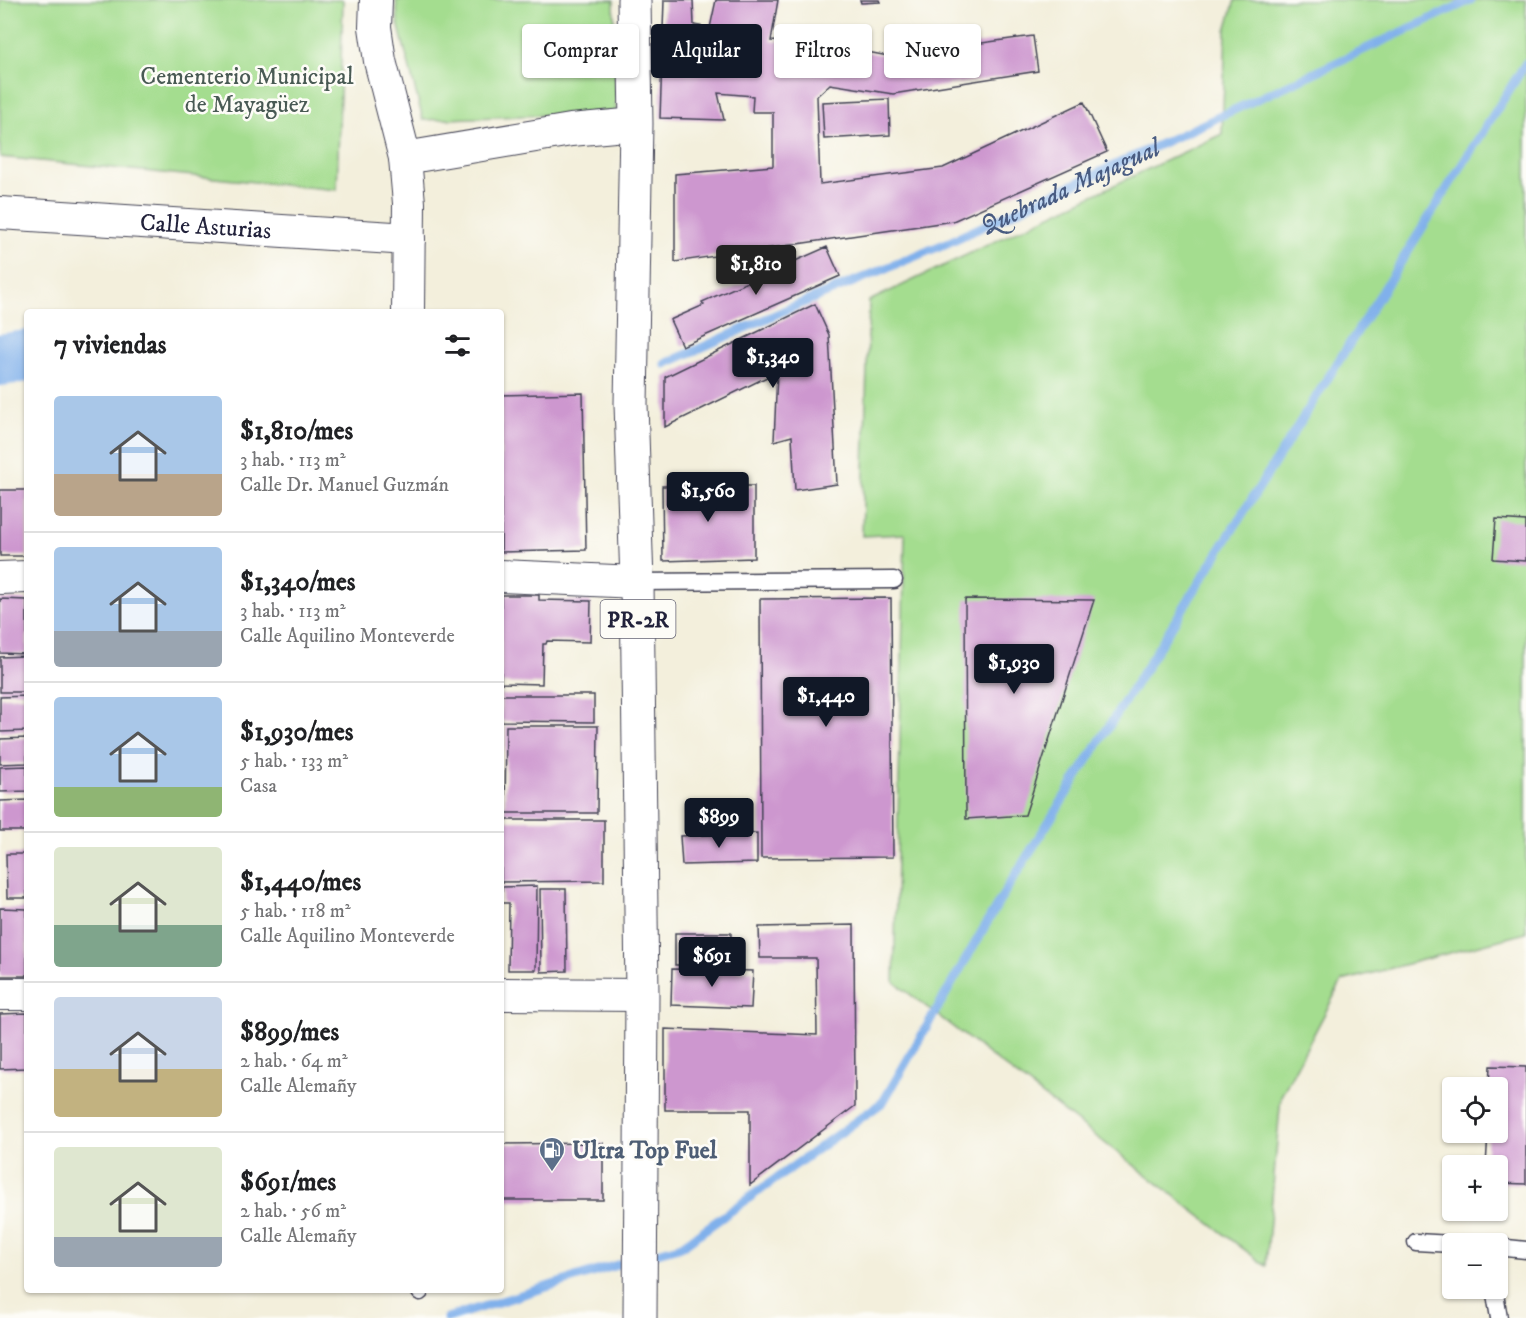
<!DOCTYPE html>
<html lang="es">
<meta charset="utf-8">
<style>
body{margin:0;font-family:"IM FELL DW Pica",serif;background:#f6f6f6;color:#202124;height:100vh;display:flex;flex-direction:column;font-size:22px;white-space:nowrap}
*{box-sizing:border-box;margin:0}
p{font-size:20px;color:#757577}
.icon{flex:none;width:33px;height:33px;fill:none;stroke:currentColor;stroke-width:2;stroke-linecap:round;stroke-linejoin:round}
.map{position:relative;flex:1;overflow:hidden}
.side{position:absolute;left:24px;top:309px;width:480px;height:984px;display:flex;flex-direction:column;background:#fff;border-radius:6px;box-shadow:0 2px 4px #0004}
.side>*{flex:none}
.hud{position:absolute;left:522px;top:24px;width:570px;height:54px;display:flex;gap:12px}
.fabs{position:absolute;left:1442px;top:1077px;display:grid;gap:12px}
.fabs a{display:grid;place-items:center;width:66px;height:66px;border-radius:6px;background:#fff;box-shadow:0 2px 4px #0004;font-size:30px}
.price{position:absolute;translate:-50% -51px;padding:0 14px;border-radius:6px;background:#111827;color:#fff;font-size:20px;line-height:39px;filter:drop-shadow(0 2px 3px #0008)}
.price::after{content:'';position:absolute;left:50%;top:36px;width:18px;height:14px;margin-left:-9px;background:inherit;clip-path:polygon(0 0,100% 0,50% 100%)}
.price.active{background:#222;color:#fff}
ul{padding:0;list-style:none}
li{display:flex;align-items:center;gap:18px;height:150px;padding:0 30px}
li+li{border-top:2px solid #e0e0e0}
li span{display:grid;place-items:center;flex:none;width:168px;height:120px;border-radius:6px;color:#555}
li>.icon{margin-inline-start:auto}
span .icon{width:72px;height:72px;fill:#fffc;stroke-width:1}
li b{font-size:26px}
h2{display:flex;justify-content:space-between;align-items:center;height:72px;padding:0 30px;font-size:26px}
.pill{padding:0 21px;border-radius:6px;background:#fff;box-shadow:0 2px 4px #0004;font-size:21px;line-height:54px}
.pill.active{background:#111827;color:#fff}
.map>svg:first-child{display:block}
</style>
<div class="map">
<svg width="1526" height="1318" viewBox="0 0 1526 1318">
<rect width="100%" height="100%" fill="#fdfcf7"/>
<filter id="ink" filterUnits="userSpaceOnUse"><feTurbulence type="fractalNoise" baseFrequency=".0167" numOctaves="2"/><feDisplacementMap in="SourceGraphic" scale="12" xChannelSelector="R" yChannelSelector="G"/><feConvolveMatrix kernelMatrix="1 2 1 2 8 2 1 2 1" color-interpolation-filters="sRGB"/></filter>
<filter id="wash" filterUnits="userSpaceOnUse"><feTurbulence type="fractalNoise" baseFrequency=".008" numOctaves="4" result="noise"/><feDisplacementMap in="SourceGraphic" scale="24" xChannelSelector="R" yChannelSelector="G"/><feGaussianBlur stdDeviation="1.35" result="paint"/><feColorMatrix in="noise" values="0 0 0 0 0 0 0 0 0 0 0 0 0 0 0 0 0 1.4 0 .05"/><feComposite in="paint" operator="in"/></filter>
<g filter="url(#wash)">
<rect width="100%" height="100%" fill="#f3efdc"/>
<path fill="#a4dd8f" stroke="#638065" stroke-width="1.5" d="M 0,0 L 343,0 L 337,190 L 0,157 Z
M 396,0 L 614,0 L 616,112 L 423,120 L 398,23 Z
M 1235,0 L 1526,0 L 1526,933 L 1342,981 L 1281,1096 L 1266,1266 L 894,982 L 905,534 L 862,536 L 869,301 L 1222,134 L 1226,30 Z"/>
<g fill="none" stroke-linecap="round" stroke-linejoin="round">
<g stroke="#80b0eb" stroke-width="9">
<path id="s1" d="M 665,364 L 783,311 L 947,243 L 1471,0"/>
<path d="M 647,1256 L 682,1246 L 883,1102 L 1006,890 L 1526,63"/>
<path d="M 447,1318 L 633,1260"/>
</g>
<path stroke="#80b0eb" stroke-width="52" d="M 0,360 L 27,356"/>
</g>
<g id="blocks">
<path fill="#cd97cf" d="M 664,0 L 693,0 L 694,25 L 710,28 L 716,0 L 778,0 L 771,41 L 831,45 L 888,56 L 1033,36 L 1038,71 L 893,94 L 830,84 L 817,96 L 820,184 L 943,168 L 1084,102 L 1107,152 L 953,221 L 675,262 L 675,174 L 773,166 L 773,112 L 752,112 L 753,96 L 718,93 L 724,120 L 660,118 Z
M 860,0 L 879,0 L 880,2 L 861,3 Z
M 889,99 L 890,135 L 824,139 L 822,102 Z
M 827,247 L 840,276 L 682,346 L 670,320 L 704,305 L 702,302 Z
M 815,304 L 829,335 L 837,484 L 795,490 L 792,436 L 774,441 L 777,372 L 665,427 L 665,377 Z
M 583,393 L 586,550 L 501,552 L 501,395 Z
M 662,486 L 754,486 L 754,558 L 663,561 Z
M 0,490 L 27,490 L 27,556 L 0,556 Z
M 1496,519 L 1526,521 L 1526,561 L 1493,559 Z
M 501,595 L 539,595 L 539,600 L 591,601 L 590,642 L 547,641 L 546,644 L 543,644 L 542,684 L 501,683 Z
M 891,598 L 893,857 L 761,858 L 760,599 Z
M 0,599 L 27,600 L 27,654 L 0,653 Z
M 965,599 L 1094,600 L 1025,815 L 966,819 Z
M 27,656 L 27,692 L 0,692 L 0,657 Z
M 501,695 L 594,695 L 594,722 L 501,721 Z
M 27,696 L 27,731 L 0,732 L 0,697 Z
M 506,726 L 598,726 L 597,813 L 505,813 Z
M 27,738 L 27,763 L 0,764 L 0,739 Z
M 27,766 L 27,791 L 0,792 L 0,767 Z
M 27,800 L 27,831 L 0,831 L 0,801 Z
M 501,820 L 604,820 L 604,881 L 501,882 Z
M 757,833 L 757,863 L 682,865 L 680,836 Z
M 6,854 L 27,854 L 27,898 L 7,898 Z
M 537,886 L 536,970 L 508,970 L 509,903 L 502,903 L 502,887 Z
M 540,889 L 566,889 L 567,971 L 541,972 Z
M 0,908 L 27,909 L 27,976 L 0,976 Z
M 854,925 L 855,1106 L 750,1185 L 750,1110 L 665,1110 L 665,1029 L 817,1035 L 816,958 L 760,958 L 759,927 Z
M 675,933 L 731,933 L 730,965 L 675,965 Z
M 672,969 L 753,971 L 751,1008 L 671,1005 Z
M 27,1013 L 27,1068 L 0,1069 L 0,1014 Z
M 1490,1066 L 1526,1067 L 1526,1184 L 1497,1183 L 1497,1166 L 1486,1166 L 1488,1132 L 1497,1132 L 1497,1088 L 1489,1088 Z
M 603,1143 L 603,1200 L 501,1200 L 501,1144 Z"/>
</g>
</g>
<g filter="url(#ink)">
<use href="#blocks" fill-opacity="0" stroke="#414153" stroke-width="1.5"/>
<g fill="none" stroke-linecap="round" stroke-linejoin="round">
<defs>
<path id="service" d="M 637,582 L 894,580
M 1416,1242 L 1452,1244
M 1497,1247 L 1526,1250
M 1494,1288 L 1499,1318
M 419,1290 L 420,1292"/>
<g id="minor">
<path d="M 376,0 L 375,27 L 380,61 L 405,158 L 409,203 L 408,312"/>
<path d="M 405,158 L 571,130 L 636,124"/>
<path id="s2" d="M 0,213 L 409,239"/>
<path d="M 501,576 L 637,582"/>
<path d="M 0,578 L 27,577"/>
<path d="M 0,994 L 27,994"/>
<path d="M 501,994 L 642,995"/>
</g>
<path id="primary" d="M 634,0 L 636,124 L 631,404 L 637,582 L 642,995 L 640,1318"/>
</defs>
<use href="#service" stroke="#414153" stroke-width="19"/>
<use href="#minor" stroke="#414153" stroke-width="34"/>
<use href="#primary" stroke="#414153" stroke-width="35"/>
<use href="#service" stroke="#fff" stroke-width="16"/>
<use href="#minor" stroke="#fff" stroke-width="32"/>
<use href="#primary" stroke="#fff" stroke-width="33"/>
</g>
</g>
<defs>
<symbol id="fuel-pin" viewBox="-11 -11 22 30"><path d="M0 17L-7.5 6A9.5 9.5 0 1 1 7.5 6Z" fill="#5c6f8a" stroke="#fdfcf7"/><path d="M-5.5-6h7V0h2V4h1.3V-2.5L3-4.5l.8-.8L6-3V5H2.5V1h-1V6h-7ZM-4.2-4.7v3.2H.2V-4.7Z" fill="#fff"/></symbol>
</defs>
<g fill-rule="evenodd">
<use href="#fuel-pin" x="537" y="1135" width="30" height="40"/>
</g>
<g text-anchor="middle" stroke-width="5" stroke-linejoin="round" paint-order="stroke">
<rect fill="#fdfcf7" stroke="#646373" stroke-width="1.5" x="600.5" y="600" width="75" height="38" rx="4.5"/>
<g font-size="22" font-weight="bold" fill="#22223b">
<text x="638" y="627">PR-2R</text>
</g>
<g font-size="24" fill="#495a54" stroke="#fdfcf7">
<text x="247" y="84">Cementerio Municipal<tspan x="247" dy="28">de Mayagüez</tspan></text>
</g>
<g font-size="24" fill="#22223b" stroke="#fdfcf7">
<text dy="8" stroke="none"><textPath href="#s2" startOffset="206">Calle Asturias</textPath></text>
</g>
<g font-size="24" font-weight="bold" fill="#4e5e75" stroke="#fdfcf7" text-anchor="start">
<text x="572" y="1158">Ultra Top Fuel</text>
</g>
<g font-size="26" font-style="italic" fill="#485b81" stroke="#fdfcf7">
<text dy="9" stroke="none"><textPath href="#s1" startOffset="442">Quebrada Majagual</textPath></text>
</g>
</g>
</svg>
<div class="fabs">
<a><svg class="icon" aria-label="locate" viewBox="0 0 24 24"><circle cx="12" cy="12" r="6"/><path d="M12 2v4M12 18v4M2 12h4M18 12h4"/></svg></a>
<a>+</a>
<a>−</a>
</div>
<b class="price active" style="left:756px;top:296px">$1,810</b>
<b class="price" style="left:773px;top:389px">$1,340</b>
<b class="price" style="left:708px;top:523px">$1,560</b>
<b class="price" style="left:1014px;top:695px">$1,930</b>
<b class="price" style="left:826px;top:728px">$1,440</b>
<b class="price" style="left:719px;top:849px">$899</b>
<b class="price" style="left:712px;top:988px">$691</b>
<div class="hud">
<a class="pill">Comprar</a>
<a class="pill active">Alquilar</a>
<a class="pill">Filtros</a>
<a class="pill">Nuevo</a>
</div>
<section class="side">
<h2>7 viviendas<svg class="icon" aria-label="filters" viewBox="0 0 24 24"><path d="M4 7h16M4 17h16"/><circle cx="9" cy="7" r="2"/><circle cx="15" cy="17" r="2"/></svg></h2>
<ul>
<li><span style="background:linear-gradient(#a9c7e8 65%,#b9a48a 0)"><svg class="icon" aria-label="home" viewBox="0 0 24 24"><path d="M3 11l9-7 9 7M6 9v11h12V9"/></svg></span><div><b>$1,810/mes</b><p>3 hab. · 113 m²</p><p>Calle Dr. Manuel Guzmán</p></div></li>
<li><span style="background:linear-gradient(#a9c7e8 70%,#9aa5b1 0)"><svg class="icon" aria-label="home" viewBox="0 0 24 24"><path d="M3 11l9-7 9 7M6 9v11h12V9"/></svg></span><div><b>$1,340/mes</b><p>3 hab. · 113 m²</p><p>Calle Aquilino Monteverde</p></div></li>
<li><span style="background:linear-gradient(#a9c7e8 75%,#8fb573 0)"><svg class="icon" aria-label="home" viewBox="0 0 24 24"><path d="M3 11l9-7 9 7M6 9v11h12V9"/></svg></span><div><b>$1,930/mes</b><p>5 hab. · 133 m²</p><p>Casa</p></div></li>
<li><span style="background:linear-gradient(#dfe7d0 65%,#7fa58c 0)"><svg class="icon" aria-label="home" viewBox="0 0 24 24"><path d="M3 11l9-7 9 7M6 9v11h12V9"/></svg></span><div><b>$1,440/mes</b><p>5 hab. · 118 m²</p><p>Calle Aquilino Monteverde</p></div></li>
<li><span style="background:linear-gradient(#c9d6e8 60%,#c2b280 0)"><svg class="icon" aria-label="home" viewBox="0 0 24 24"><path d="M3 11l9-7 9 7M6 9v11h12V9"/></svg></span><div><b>$899/mes</b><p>2 hab. · 64 m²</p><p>Calle Alemañy</p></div></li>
<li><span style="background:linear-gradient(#dfe7d0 75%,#9aa5b1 0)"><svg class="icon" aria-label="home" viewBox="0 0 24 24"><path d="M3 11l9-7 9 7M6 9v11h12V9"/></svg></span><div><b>$691/mes</b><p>2 hab. · 56 m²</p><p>Calle Alemañy</p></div></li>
</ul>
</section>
</div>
